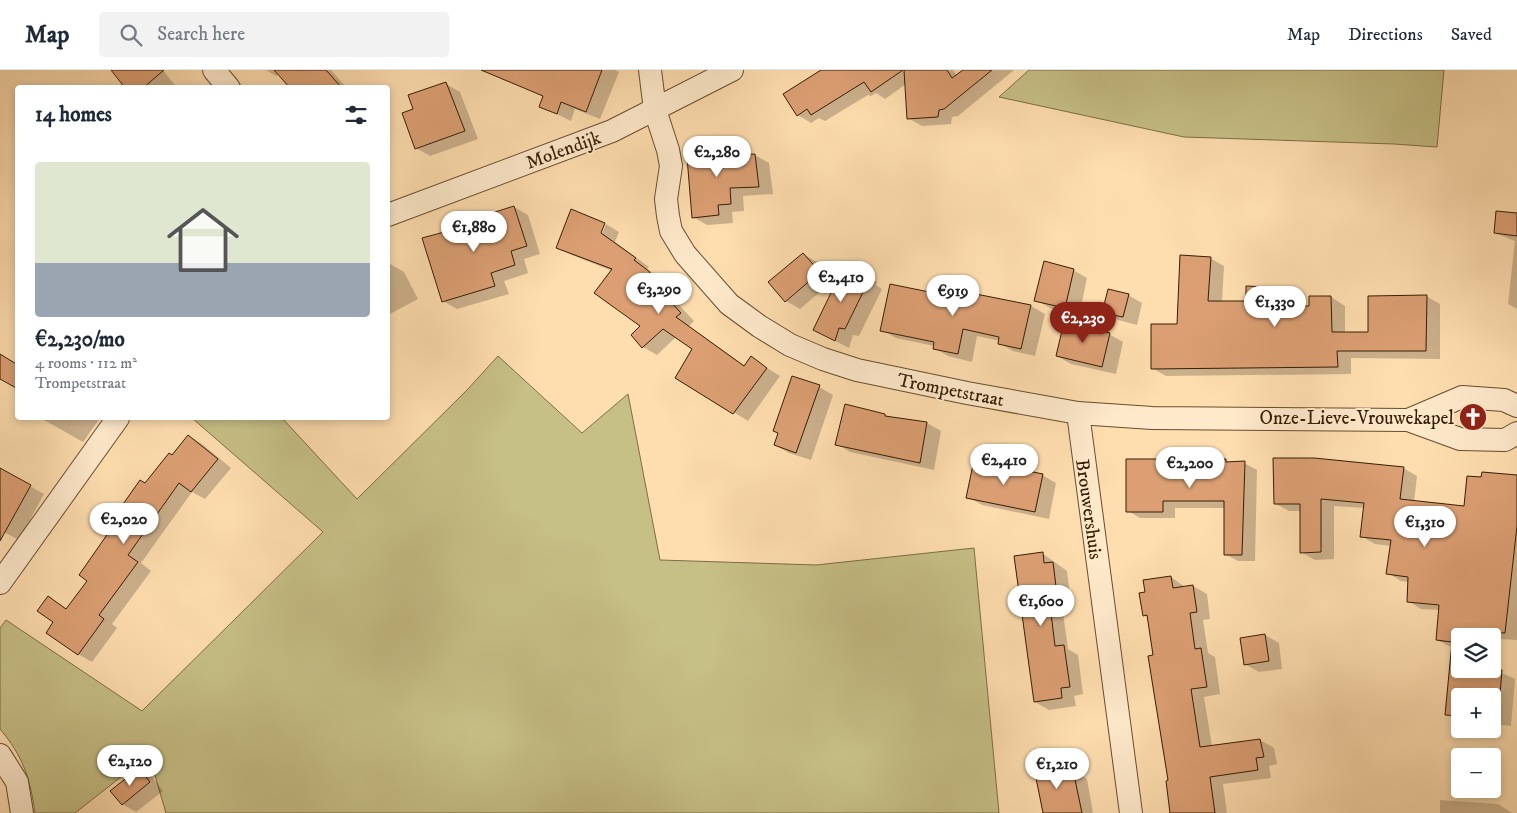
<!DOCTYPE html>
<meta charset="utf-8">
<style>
body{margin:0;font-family:"IM FELL DW Pica",serif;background:#f2f2f3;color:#1f2937;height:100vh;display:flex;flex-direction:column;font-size:19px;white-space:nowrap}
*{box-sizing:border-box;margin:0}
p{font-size:16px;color:#747a83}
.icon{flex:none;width:28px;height:28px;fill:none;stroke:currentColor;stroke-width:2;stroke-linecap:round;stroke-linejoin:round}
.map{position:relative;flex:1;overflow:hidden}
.side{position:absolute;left:15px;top:15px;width:375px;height:335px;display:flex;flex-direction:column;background:#fff;border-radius:5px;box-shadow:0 2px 8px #0003}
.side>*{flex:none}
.fabs{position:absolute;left:1451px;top:558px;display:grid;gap:10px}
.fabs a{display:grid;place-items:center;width:50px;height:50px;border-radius:5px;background:#fff;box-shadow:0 2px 8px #0003;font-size:25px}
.price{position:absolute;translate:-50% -42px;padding:0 11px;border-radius:18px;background:#fff;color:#222;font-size:16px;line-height:32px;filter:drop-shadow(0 1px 2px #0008)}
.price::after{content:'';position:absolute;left:50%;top:30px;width:15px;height:11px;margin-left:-8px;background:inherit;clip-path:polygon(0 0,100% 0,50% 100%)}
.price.selected{background:#8f2418;color:#fff}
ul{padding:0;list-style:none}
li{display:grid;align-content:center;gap:10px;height:265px;padding:0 20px}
li span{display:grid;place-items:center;height:155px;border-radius:5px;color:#555}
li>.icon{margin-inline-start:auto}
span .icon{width:90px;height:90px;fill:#fffc;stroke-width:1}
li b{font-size:21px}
h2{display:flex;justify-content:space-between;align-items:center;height:60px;padding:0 20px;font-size:21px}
header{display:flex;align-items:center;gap:30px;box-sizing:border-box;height:70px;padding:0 25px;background:#fff;border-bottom:1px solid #e0e1e3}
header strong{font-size:24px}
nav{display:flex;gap:28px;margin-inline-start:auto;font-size:18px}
.search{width:350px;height:45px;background:#f2f2f3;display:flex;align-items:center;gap:12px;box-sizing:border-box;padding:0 18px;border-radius:5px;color:#747a83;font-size:19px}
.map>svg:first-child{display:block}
</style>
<header>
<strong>Map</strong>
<div class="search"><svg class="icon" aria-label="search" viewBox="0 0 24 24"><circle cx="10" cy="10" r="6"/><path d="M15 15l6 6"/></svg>Search here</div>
<nav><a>Map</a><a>Directions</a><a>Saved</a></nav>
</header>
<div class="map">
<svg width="1517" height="743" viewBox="0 0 1517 743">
<rect width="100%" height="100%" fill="#feddaf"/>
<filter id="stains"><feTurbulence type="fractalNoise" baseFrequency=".004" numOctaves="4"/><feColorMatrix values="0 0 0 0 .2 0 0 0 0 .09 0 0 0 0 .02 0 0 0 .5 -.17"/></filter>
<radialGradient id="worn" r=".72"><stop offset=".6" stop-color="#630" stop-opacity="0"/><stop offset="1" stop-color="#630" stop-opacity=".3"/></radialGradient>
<path fill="#c6bf86" stroke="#7e6e45" d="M 1029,0 L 1444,0 L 1437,77 L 1394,74 L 1184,67 L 999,27 Z
M 498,286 L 582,363 L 628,324 L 660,490 L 816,495 L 974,478 L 999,743 L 166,743 L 149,685 L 75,743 L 35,743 C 30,708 23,686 0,659 L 0,558 L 6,550 L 142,641 L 323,462 L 192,348 L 282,348 L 357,429 L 467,320 Z"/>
<path fill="#0003" fill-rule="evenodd" d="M 112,0 L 163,0 L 177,18 L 131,18 Z
M 266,0 L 331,0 L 347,18 L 292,18 L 279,3 L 276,6 Z
M 516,0 L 615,0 L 619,2 L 600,49 L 575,39 L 571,51 L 540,36 L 544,27 L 511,12 Z
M 832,0 L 953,0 L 957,6 L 965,0 L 1014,0 L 958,46 L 952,47 L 951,54 L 922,56 L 908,48 L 906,14 L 885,29 L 876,23 L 871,26 L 868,25 L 825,51 L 819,48 L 811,53 L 798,45 Z
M 446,14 L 460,22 L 478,69 L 430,86 L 416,78 L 415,40 Z
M 714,74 L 728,82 L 729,87 L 755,85 L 769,93 L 773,124 L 743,126 L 744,141 L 732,142 L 733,153 L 707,155 L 693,147 Z
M 514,137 L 528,145 L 540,184 L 524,189 L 528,203 L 504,211 L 509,224 L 457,239 L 443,231 L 476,154 Z
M 1517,144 L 1517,239 L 1508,234 L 1515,171 L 1495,163 Z
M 606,154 L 619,162 L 615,172 L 649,197 L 647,199 L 663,211 L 660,215 L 694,251 L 689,256 L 745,296 L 751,288 L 780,306 L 748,351 L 677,307 L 693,279 L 676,267 L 657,285 L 643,277 L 632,265 L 642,256 L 612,201 L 572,185 L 558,177 L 600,169 Z
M 803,184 L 817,192 L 833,211 L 800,239 L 786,231 L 770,212 Z
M 1210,188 L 1224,196 L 1222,232 L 1247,232 L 1268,218 L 1282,226 L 1281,237 L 1310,237 L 1331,227 L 1345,236 L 1345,263 L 1369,263 L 1426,226 L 1440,234 L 1440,289 L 1351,288 L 1351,304 L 1166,306 L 1152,298 L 1179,256 Z
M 390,194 L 404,202 L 418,229 L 388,245 L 388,195 Z
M 846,196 L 877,212 L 876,215 L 882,219 L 859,266 L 853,265 L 849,278 L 814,260 Z
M 1073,200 L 1087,208 L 1079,246 L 1050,238 L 1036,230 Z
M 947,220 L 1031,236 L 1045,244 L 1035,286 L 1013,281 L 999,273 L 1000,271 L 977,266 L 972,292 L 948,286 L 934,278 L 934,276 L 896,268 L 882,260 L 945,227 Z
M 1128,225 L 1142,233 L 1137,255 L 1118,250 L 1104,242 Z
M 1109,264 L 1123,272 L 1116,304 L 1071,294 L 1057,286 Z
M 819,317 L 833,325 L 811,390 L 789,383 L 775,375 L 779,363 Z
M 885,345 L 889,348 L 927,353 L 941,361 L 934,400 L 850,382 L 837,374 Z
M 46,348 L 100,348 L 83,372 L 44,350 Z
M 189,366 L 202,374 L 231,398 L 205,429 L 192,422 L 141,493 L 151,501 L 112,554 L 117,558 L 92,592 L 78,584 L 55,552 L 48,528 L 67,539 L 89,511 L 145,414 Z
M 1225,390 L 1230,393 L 1244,393 L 1257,400 L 1255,491 L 1238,491 L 1225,484 L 1225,438 L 1175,438 L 1175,448 L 1140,448 L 1128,441 Z
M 1403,398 L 1417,406 L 1414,432 L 1465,437 L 1517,407 L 1517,570 L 1500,569 L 1497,601 L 1515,609 L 1511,656 L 1492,654 L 1492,626 L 1460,626 L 1460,652 L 1447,644 L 1453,578 L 1437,570 L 1440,540 L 1421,539 L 1408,531 L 1409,512 L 1401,511 L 1388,503 L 1391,476 L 1375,474 L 1361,466 L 1365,438 L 1334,436 L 1334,489 L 1315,490 L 1301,482 L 1301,441 L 1289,441 L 1276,434 ZM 1460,566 L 1492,566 L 1492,599 L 1460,599 Z
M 0,399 L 44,424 L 19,470 L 0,460 Z
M 1042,405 L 1056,413 L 1049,449 L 982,435 L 968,427 Z
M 1042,483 L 1067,501 L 1072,541 L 1063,543 L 1068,579 L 1078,585 L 1083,624 L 1074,626 L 1076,636 L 1049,640 L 1035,632 Z
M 1171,507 L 1185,517 L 1193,516 L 1207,524 L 1210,549 L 1203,550 L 1208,583 L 1215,587 L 1220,624 L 1204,627 L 1212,676 L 1260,670 L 1274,678 L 1277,694 L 1269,696 L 1271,708 L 1223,714 L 1227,743 L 1172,743 L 1154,586 L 1148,547 L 1144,545 L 1146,523 Z
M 1265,565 L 1279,573 L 1282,599 L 1259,602 L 1245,594 Z
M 1061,693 L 1087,709 L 1093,743 L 1044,743 Z
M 139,700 L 153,708 L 163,721 L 136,742 L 122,734 Z
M 1440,730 L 1498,734 L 1512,743 L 1440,743 Z"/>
<path fill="#db9f73" stroke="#361d04" d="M 111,0 L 164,0 L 143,18 L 125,18 Z
M 274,0 L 326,0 L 342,18 L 290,18 Z
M 481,0 L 602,0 L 586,42 L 561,32 L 557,44 L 539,37 L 543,26 Z
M 821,0 L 903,0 L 871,22 L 864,12 L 811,45 L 807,39 L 797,46 L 783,24 Z
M 904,0 L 947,0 L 952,8 L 963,0 L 992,0 L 944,39 L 939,40 L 938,47 L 907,49 Z
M 446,12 L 465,61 L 415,79 L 402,43 L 413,39 L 408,25 Z
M 715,73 L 716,87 L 755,84 L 759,117 L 730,118 L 731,134 L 718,135 L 719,145 L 692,148 L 686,75 Z
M 514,136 L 527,176 L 511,181 L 515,195 L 491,203 L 495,216 L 442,232 L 422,168 L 474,154 L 473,149 Z
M 571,139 L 605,153 L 601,163 L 636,188 L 634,190 L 650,202 L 647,206 L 681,243 L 676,247 L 744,296 L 751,286 L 767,298 L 733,344 L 675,308 L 692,279 L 663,259 L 642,278 L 631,265 L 640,256 L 594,223 L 612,199 L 556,178 Z
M 1496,141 L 1517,143 L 1517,166 L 1494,163 Z
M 803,183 L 820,202 L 785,232 L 768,212 Z
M 1180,185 L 1211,187 L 1208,231 L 1246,231 L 1246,216 L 1268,217 L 1268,236 L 1309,236 L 1309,226 L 1331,226 L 1332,262 L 1368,262 L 1368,226 L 1427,225 L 1426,281 L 1337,281 L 1338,297 L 1151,299 L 1151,254 L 1177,254 Z
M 1044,191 L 1074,199 L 1065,238 L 1034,231 Z
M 845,194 L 864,203 L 861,208 L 869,210 L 845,259 L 839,258 L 835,271 L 813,260 Z
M 890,214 L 944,225 L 946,218 L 1031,235 L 1021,279 L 998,274 L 999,267 L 963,259 L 958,284 L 933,279 L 934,272 L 880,261 Z
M 1108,219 L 1129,224 L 1123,247 L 1102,243 Z
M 1064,252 L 1110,263 L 1102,297 L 1056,286 Z
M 0,284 L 18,295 L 18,319 L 0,309 Z
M 792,306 L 820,315 L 796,383 L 774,375 L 778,363 L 773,361 Z
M 845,334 L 885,344 L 885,346 L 927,352 L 920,393 L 835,375 Z
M 188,365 L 218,389 L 191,422 L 179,413 L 128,485 L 138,492 L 99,545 L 104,549 L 78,585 L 46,563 L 53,552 L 37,541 L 48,526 L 66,539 L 87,511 L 79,505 L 118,449 L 114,447 L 140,410 L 145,413 L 169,383 L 172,385 Z
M 1273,388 L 1314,388 L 1404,397 L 1400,429 L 1464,436 L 1467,406 L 1481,407 L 1482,402 L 1517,405 L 1517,456 L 1505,563 L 1487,562 L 1486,566 L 1460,566 L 1460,599 L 1502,600 L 1498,649 L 1492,649 L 1492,626 L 1460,626 L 1460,646 L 1445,645 L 1452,572 L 1436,570 L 1439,535 L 1407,532 L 1408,507 L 1386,504 L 1391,470 L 1360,467 L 1364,433 L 1321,429 L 1321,482 L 1300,483 L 1300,434 L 1274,434 Z
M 1126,389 L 1226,389 L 1226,392 L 1245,391 L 1242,485 L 1224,485 L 1224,431 L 1163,431 L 1163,442 L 1126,442 Z
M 974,390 L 1043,404 L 1035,442 L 966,428 Z
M 0,398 L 31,415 L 0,471 Z
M 1043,482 L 1044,493 L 1053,492 L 1058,533 L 1050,535 L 1055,576 L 1064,575 L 1070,617 L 1061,618 L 1062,628 L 1034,632 L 1014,486 Z
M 1171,506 L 1173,518 L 1193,515 L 1197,542 L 1190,543 L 1195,579 L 1201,578 L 1207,617 L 1191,619 L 1200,677 L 1260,669 L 1264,687 L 1256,688 L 1258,700 L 1210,707 L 1215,743 L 1170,743 L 1166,711 L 1168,710 L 1148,586 L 1153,585 L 1147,545 L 1143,546 L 1139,523 L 1145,522 L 1143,510 Z
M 1265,564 L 1269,591 L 1244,595 L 1240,568 Z
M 1061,692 L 1064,702 L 1073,700 L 1082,743 L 1043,743 L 1034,698 Z
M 139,698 L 150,712 L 122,735 L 110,721 Z"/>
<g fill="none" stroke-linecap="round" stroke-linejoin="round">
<defs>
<path id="minor" d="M 214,0 L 229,18
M 650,0 L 655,40 L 668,80 L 671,96 L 666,129 L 668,146 L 671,161 L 685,184 L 729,234 L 759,256 L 790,275 L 823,289 L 857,300 L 967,323 L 1078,343 L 1152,348 L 1408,350 L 1460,369 L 1505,370 L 1517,363
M 388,145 L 612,61 L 732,0
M 1078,343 L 1131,743
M 1408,350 L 1462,327 L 1504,330 L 1517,336
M 0,513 L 118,348
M 0,685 L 17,712 L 22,743"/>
</defs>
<use href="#minor" stroke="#684d2f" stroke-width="24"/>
<use href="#minor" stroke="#fee9cb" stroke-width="22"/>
</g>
<defs>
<symbol id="church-disc" viewBox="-11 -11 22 22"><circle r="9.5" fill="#8f2418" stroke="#fee9cb"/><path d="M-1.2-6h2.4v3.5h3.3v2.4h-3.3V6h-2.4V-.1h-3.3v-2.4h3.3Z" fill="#fff"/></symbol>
</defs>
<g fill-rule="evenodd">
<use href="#church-disc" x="1457" y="331" width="32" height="32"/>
</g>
<g text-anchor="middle" stroke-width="4" stroke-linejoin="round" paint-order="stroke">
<g font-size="19" fill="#361d04" stroke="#fee9cb">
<text transform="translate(563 79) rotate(-20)" y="7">Molendijk</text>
<text transform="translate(951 319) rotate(11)" y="7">Trompetstraat</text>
<text transform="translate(1090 439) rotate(82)" y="7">Brouwershuis</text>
</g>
<g font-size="19" fill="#361d04" stroke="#fee9cb" text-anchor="end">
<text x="1454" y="354">Onze-Lieve-Vrouwekapel</text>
</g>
</g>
<rect width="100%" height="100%" filter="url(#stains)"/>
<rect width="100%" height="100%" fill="url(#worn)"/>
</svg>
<div class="fabs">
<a><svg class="icon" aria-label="layers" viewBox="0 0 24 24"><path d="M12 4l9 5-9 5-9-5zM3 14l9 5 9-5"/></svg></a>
<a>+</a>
<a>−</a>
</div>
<b class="price" style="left:717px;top:108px">€2,280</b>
<b class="price" style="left:474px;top:183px">€1,880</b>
<b class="price" style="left:841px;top:233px">€2,410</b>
<b class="price" style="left:659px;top:245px">€3,290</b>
<b class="price" style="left:953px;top:247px">€919</b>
<b class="price" style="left:1275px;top:258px">€1,330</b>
<b class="price selected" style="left:1083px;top:274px">€2,230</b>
<b class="price" style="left:1004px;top:416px">€2,410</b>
<b class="price" style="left:1190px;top:419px">€2,200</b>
<b class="price" style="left:124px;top:475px">€2,020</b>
<b class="price" style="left:1425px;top:478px">€1,310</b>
<b class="price" style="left:1041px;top:557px">€1,600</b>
<b class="price" style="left:130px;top:717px">€2,120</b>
<b class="price" style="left:1057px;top:720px">€1,210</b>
<section class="side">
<h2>14 homes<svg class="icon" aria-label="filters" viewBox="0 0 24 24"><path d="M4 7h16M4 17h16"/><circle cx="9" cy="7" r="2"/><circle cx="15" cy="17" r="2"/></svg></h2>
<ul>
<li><span style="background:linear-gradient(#dfe7d0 65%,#9aa5b1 0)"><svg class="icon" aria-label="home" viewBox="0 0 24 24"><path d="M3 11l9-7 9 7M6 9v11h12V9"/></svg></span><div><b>€2,230/mo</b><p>4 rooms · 112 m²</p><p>Trompetstraat</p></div></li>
</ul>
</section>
</div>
